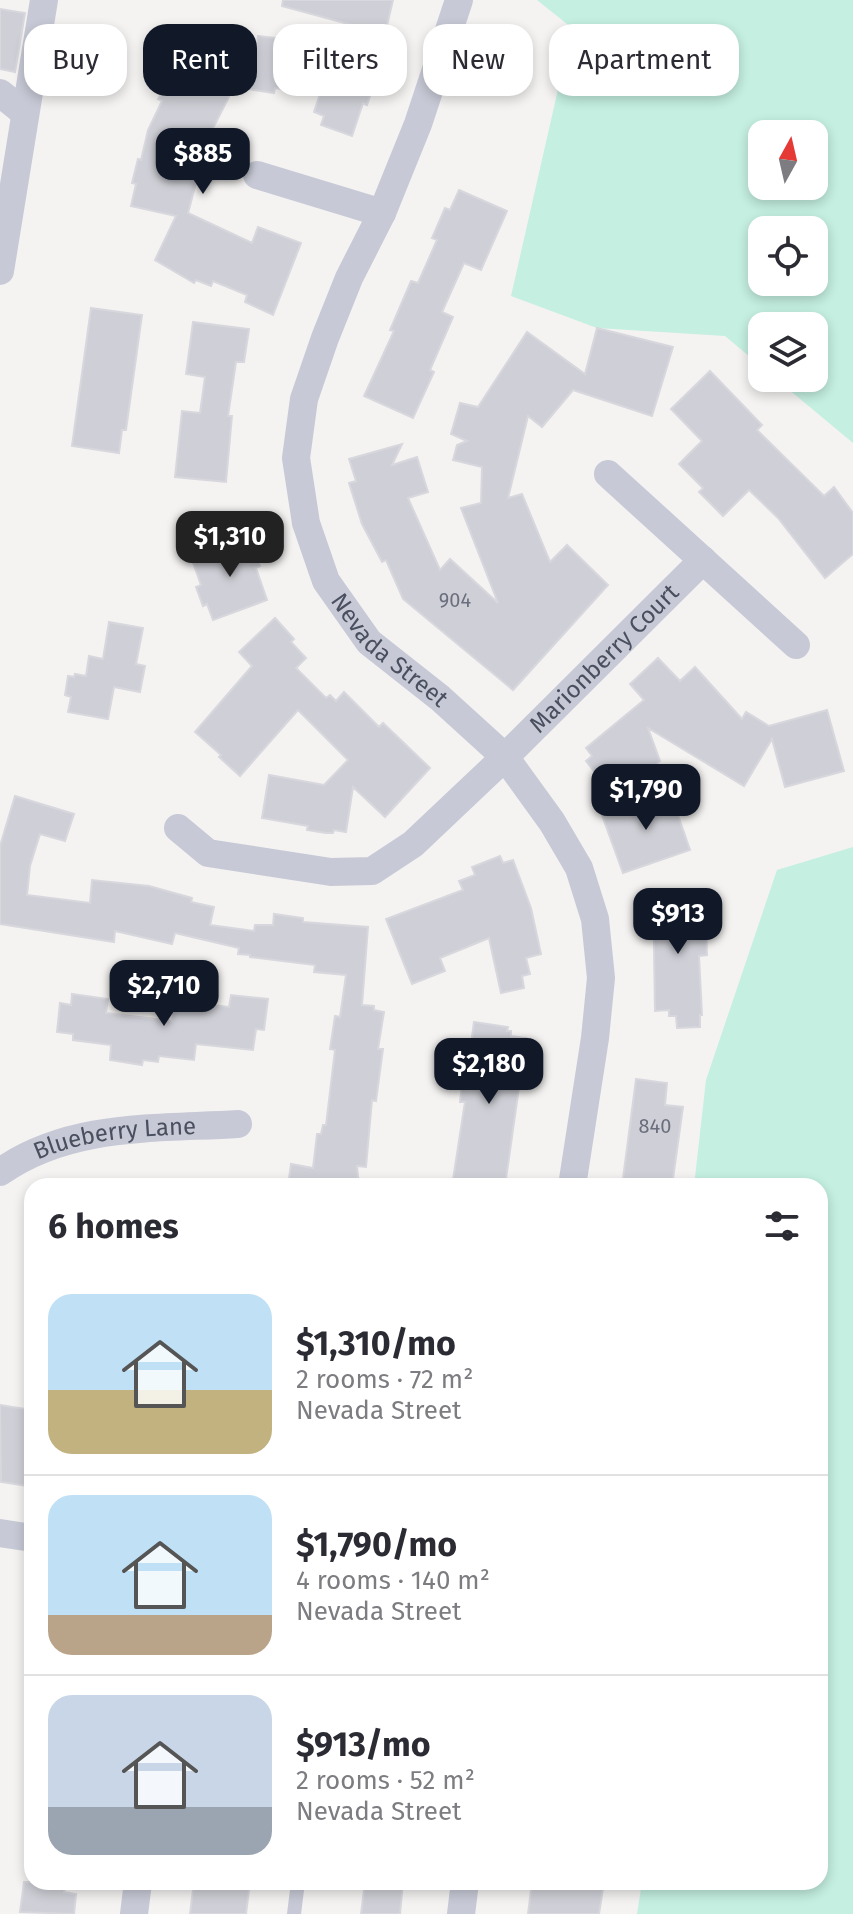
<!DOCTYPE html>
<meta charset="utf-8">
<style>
body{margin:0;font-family:"Fira Sans",sans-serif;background:#f7f7f7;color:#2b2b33;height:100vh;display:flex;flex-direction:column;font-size:30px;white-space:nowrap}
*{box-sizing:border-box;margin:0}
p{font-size:26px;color:#7c7c81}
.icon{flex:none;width:44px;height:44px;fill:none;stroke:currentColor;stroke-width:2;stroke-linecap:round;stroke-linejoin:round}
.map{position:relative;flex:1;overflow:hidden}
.panel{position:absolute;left:24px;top:1178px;width:804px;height:712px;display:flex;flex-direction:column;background:#fff;border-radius:24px;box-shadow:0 4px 12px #0003}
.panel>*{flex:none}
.banner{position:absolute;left:24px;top:24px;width:806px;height:72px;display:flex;gap:16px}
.needle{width:52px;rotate:8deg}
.buttons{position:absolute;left:748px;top:120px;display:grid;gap:16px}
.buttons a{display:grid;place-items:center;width:80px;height:80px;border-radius:16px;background:#fff;box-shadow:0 4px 12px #0003;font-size:40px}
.price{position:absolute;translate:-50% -68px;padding:0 18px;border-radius:16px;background:#111827;color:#fff;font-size:26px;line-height:52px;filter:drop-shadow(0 2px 4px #0008)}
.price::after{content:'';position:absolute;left:50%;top:48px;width:24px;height:18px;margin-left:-12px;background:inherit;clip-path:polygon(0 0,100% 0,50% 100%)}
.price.current{background:#222;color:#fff}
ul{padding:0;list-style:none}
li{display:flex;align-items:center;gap:24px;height:200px;padding:0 24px}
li+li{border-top:2px solid #e1e1e2}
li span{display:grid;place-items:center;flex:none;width:224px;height:160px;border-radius:24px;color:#555}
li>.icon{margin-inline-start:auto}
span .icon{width:96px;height:96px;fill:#fffc;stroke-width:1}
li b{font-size:34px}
h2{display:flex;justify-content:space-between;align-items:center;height:96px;padding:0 24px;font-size:34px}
.tag{padding:0 28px;border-radius:24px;background:#fff;box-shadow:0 4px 12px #0003;font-size:28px;line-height:72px}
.tag.current{background:#111827;color:#fff}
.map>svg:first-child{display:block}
</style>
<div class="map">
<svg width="853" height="1914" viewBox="0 0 853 1914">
<rect width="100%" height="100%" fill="#f4f3f2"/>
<path fill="#c4efe1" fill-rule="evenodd" d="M 537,0 L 853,0 L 853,443 L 775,378 L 814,378 L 814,326 L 762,326 L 762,367 L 725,336 L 597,328 L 511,296 L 572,28 ZM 762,134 L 814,134 L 814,186 L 762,186 ZM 762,230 L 814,230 L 814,282 L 762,282 Z
M 853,847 L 853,1914 L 637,1914 L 642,1882 L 820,1882 L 820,1186 L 694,1186 L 706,1080 L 777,870 Z"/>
<path fill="#cfd0d7" stroke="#d7d7dd" stroke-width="2" d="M 283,0 L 393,0 L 385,34 L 282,6 Z
M 0,9 L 25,13 L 15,72 L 0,69 Z
M 258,36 L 379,50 L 372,73 L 375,74 L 373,80 L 375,81 L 367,105 L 363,103 L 352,136 L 321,125 L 324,116 L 314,112 L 320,94 L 275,88 L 274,93 L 240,88 L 244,53 L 256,54 Z
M 182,58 L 235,85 L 208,138 L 188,213 L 252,243 L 258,227 L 301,243 L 273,315 L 245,302 L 247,295 L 213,281 L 211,286 L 196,280 L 194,283 L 155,260 L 176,216 L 131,206 L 136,184 L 132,183 L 138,159 L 141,160 L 148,130 L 162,101 L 158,99 Z
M 459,190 L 507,211 L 481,270 L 464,263 L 442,312 L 453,317 L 430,370 L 434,372 L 413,418 L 364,396 L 394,331 L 390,330 L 411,281 L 418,283 L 437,240 L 432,238 L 445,208 L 450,210 Z
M 91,308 L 142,315 L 126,430 L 122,430 L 119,453 L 72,446 Z
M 193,322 L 249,329 L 244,362 L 236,362 L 228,416 L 232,416 L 226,482 L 175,477 L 182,411 L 200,413 L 205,377 L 186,374 Z
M 597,328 L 673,347 L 652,416 L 573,390 L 542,427 L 528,416 L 508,498 L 522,494 L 550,562 L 567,545 L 608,585 L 513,690 L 403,599 L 386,560 L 382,562 L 362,524 L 349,483 L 356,481 L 349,459 L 402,444 L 392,465 L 417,457 L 428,492 L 408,498 L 440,570 L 450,559 L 498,603 L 461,508 L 481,503 L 482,467 L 453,460 L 457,445 L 467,441 L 451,434 L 460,403 L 478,407 L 527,332 L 585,374 Z
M 710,371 L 762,425 L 757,430 L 824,496 L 834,487 L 853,513 L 853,554 L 825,578 L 778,518 L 749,490 L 723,516 L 699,492 L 703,488 L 679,464 L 702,441 L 671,409 Z
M 249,538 L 260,566 L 256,568 L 267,600 L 213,620 L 207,604 L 203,606 L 196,587 L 201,585 L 192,560 Z
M 275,618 L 294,639 L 291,642 L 306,658 L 296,668 L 326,698 L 330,695 L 336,701 L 344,692 L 379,727 L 383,723 L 430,768 L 385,817 L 353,787 L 346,832 L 334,830 L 333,833 L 326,833 L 307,830 L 308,826 L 262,818 L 269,775 L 324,785 L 348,760 L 298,710 L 240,776 L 219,757 L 221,755 L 195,732 L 252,666 L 239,652 Z
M 109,622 L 143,628 L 136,664 L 145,666 L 140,692 L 114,687 L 108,719 L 68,712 L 71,697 L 65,695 L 68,676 L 74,677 L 75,674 L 86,676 L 89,656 L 103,659 Z
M 658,658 L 680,681 L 695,667 L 742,719 L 746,712 L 769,726 L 827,710 L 844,771 L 785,787 L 772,739 L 744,786 L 648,728 L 660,761 L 614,797 L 586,761 L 592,756 L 586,748 L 644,700 L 630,684 Z
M 670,792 L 690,850 L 623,873 L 602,815 Z
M 15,796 L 74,814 L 65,841 L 40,834 L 30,866 L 27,895 L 90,903 L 92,880 L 149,886 L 192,898 L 191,902 L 214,907 L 210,925 L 254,931 L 255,925 L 273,925 L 274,914 L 303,918 L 303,922 L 368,927 L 362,1005 L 374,1006 L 374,1010 L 384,1012 L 378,1049 L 383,1049 L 376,1101 L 372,1100 L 366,1167 L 357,1166 L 359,1186 L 288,1186 L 291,1164 L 313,1168 L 317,1134 L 321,1134 L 323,1125 L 326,1125 L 335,1050 L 330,1049 L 335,1016 L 340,1017 L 346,975 L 314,972 L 315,965 L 250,957 L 250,955 L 238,954 L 239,948 L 175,933 L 172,944 L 115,931 L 114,942 L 0,924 L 0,846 Z
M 500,856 L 503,863 L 513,860 L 531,908 L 541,954 L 526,958 L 530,974 L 522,976 L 524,988 L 501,993 L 489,938 L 440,958 L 445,971 L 412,984 L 386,919 L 463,890 L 459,881 L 475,875 L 472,867 Z
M 694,889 L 695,921 L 706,921 L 707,955 L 699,956 L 702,1015 L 700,1015 L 700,1027 L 677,1028 L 676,1016 L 669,1016 L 669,1010 L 655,1011 L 653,890 Z
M 72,994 L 108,999 L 106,1013 L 172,1021 L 175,1000 L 229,1007 L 231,995 L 268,999 L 264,1030 L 256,1029 L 253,1050 L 196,1044 L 194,1060 L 159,1056 L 158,1062 L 143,1060 L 142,1065 L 110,1060 L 111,1045 L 73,1040 L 73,1034 L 57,1032 L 60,1003 L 71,1005 Z
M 474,1022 L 508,1027 L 507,1031 L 511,1031 L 511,1036 L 526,1038 L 505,1186 L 452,1186 L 465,1102 L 460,1102 L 464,1067 L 468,1067 Z
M 636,1079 L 667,1083 L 665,1105 L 683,1107 L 672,1186 L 622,1186 Z
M 0,1405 L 32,1410 L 32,1459 L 28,1486 L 1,1482 Z
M 24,1882 L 66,1882 L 64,1892 L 76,1894 L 74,1914 L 20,1912 Z
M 194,1882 L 250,1882 L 246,1914 L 190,1914 Z
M 365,1882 L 403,1882 L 400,1914 L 361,1914 Z
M 532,1882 L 604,1882 L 599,1914 L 528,1914 Z"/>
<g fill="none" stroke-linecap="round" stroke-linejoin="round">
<path stroke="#c7cad6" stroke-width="14" d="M 294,1914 L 298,1882"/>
<g stroke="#c7cad6" stroke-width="28">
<path id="s1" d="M 459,0 L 418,124 L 382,213 L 349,278 L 325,338 L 304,399 L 296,458 L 306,523 L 326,581 L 369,642 L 440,698 L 505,757 L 552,822 L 579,868 L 595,919 L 601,978 L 595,1038 L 572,1186"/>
<path d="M 0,93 L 25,113"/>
<path d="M 257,175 L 382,213"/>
<path d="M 0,271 L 44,0"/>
<path d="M 608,474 L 796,645"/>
<path id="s2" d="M 178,828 L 208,853 L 331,872 L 372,871 L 413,844 L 505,757 L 703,560"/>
<path id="s3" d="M 0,1172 C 70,1123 155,1129 238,1124"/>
<path d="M 0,1533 L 32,1538"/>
<path d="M 134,1914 L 138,1882"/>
<path d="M 461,1914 L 465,1882"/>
</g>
</g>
<g text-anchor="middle" stroke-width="7" stroke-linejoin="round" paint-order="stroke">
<g font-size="20" fill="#6b6f7d">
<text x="455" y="607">904</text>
<text x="655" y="1133">840</text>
</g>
<g font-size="24" fill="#4a4f5f" stroke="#fff">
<text dy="8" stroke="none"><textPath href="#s1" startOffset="710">Nevada Street</textPath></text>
<text dy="8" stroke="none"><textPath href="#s2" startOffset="520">Marionberry Court</textPath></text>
<text dy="8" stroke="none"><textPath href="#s3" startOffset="122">Blueberry Lane</textPath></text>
</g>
</g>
</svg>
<div class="buttons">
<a><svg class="needle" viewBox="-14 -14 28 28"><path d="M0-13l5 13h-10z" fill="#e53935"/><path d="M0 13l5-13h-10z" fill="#7c7c81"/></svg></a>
<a><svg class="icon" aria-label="locate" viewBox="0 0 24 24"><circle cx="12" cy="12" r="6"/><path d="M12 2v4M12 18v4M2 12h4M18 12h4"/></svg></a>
<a><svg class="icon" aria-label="layers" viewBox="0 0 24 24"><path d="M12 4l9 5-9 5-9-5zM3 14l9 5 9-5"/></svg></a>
</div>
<b class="price" style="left:203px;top:196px">$885</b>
<b class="price current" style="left:230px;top:579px">$1,310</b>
<b class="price" style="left:646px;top:832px">$1,790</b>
<b class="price" style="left:678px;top:956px">$913</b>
<b class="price" style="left:164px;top:1028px">$2,710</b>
<b class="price" style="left:489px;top:1106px">$2,180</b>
<div class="banner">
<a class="tag">Buy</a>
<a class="tag current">Rent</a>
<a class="tag">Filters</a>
<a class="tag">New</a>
<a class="tag">Apartment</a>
</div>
<section class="panel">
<h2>6 homes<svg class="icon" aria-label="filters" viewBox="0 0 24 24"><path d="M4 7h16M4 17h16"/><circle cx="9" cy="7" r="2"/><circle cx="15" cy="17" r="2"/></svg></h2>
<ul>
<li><span style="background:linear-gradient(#bfe0f5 60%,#c2b280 0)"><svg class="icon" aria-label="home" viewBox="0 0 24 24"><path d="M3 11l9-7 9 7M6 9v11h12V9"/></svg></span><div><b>$1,310/mo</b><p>2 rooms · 72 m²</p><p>Nevada Street</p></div></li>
<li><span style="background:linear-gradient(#bfe0f5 75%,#b9a48a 0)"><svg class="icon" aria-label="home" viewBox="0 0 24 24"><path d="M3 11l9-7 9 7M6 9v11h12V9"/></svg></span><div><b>$1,790/mo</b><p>4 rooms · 140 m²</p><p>Nevada Street</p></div></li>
<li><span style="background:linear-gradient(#c9d6e8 70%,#9aa5b1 0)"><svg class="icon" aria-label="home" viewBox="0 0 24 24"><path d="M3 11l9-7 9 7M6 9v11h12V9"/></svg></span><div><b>$913/mo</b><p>2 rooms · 52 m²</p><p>Nevada Street</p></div></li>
</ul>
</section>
</div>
